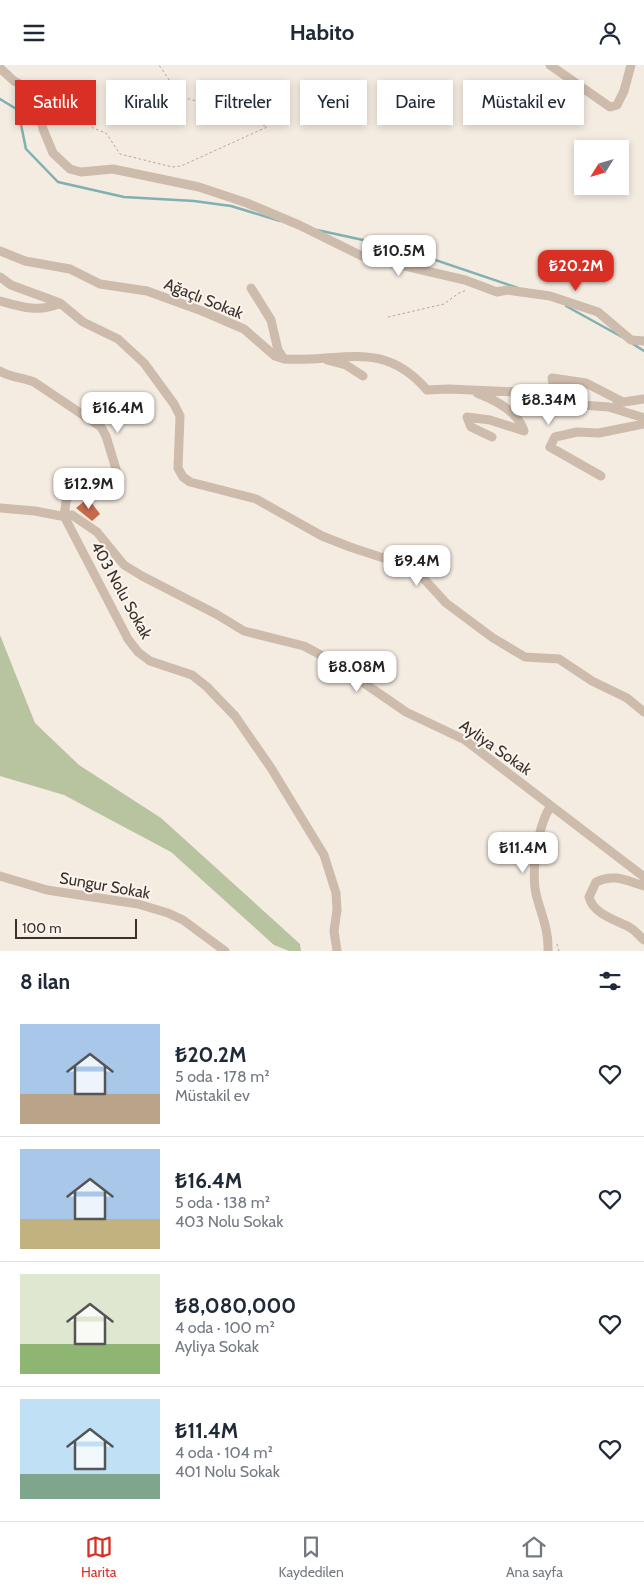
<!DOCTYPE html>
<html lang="tr">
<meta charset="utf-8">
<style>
body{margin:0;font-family:Cabin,sans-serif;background:#f6f6f7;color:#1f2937;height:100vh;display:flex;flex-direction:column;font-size:19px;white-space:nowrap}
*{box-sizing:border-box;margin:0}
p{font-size:16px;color:#747a83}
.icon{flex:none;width:28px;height:28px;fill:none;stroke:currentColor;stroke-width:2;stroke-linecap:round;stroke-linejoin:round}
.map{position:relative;height:886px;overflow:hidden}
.sheet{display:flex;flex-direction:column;background:#fff;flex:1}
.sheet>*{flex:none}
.top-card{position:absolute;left:15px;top:15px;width:615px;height:45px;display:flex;gap:10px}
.needle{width:32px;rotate:233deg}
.tools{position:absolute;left:574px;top:75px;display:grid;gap:10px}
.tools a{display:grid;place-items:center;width:55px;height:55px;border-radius:0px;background:#fff;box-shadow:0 2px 8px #0003;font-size:25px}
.scale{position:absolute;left:15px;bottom:12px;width:122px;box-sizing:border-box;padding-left:5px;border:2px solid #3b302b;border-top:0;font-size:14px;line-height:18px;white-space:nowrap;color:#3b302b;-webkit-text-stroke:4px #fbf5ee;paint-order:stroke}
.price{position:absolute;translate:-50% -42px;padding:0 11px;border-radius:10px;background:#fff;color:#222;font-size:16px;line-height:32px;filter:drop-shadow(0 1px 2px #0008)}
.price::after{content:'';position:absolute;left:50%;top:30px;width:15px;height:11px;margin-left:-8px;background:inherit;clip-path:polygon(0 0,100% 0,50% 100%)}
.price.active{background:#d93025;color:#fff}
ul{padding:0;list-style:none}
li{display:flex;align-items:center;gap:15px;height:125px;padding:0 20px}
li+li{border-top:1px solid #e0e1e3}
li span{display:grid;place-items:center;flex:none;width:140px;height:100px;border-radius:0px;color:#555}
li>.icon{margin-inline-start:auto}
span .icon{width:60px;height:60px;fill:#fffc;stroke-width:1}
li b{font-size:21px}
h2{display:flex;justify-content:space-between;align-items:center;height:60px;padding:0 20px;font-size:21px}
.pill{padding:0 18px;border-radius:0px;background:#fff;box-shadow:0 2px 8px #0003;font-size:18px;line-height:45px}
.pill.active{background:#d93025;color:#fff}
header{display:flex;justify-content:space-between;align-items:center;height:65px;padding:0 20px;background:#fff;font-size:22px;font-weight:700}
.tab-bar{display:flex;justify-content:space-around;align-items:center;height:70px;border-top:1px solid #e0e1e3;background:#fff;font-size:14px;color:#747a83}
.tab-bar a{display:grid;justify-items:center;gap:2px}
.tab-bar .active{color:#d93025}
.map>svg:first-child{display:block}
</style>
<header><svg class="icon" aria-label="menu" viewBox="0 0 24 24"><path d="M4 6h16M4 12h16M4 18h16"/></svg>Habito<svg class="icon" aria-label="person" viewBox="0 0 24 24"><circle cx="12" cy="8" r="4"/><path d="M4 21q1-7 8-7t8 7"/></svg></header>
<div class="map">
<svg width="644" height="886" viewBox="0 0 644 886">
<rect width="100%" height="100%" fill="#f4ebe1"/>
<path fill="#b8c4a0" d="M 0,570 L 35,658 L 79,700 L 161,753 L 300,879 L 301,886 L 289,886 L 274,880 L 171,787 L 64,730 L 0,711 Z"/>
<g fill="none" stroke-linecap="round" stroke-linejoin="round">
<path stroke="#7fb0b2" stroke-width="2.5" d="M 0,34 L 18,45 L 26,84 L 58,117 L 124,132 L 194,136 L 231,141 L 280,156
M 317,165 L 400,183 L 518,223
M 566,241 L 622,272
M 633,279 L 644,286"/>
</g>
<path fill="#c8694b" d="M 88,433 L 100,449 L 92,456 L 76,443 Z"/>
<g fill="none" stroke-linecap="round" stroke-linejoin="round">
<path stroke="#b9a596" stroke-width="1" stroke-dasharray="2.5 2.5" stroke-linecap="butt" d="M 87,53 L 93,63 L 106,68 L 120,89 L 172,102 L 181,101 L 267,62 L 232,45 L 181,32 L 159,0
M 388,252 L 444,239 L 459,228 L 467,225
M 557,879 L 559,886"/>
<path stroke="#cdbbac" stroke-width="9" d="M 550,0 L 610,42 L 617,40 L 624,26 L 631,0
M 0,3 L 14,16 L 30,24 L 37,36 L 43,64 L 53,88 L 70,104 L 81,107 L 113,104 L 199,122 L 247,138 L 299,160 L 362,191 L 465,215 L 497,227 L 507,225 L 550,231 L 598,247 L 631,275 L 644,276
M 0,186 L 25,196 L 70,204 L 100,219 L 147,226 L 202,246 L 244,264 L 275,291 L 284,294 C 342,298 382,273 427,325 L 449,324 L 518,327 L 539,337 L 609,342 L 644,353
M 0,212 L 11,220 L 60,238 L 83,257 L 118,274 L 144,298 L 174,339 L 180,351 L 178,403 L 183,412 L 190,417 L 256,434 L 322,471 L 350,482 L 414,503 L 446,538 L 493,573 L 525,592 L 559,594 L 592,616 L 627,633 L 644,647
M 251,223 L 271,255 L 278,285 L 284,294
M 0,236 C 21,242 40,248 60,238
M 327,295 L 346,300 L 363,311
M 0,306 C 11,313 22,312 34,317 L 101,362 L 106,371 L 120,417 L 117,421 L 110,423 L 83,414 L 74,419 L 66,437 L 64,451 L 128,574 L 138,587 L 150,596 L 192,610 L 206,621 L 235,651 L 271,703 L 324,790 L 336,828 L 337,845 L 334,866 L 337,886
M 477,328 C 495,335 518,346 524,366 L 490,355 L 467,352 L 471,362 L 492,372
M 617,338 L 644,334
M 574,341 L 554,324 L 552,313 L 586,318 L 621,336
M 601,411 L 550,382 L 555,372 L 577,367 L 599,368 L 644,359
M 0,443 L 35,446 L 61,451 L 72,450 L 97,467 L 124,500 L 142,511 L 216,549 L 244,566 L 304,581 L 332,596 L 406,647 L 465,675 L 644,812
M 0,811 L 47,825 L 138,839 L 168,848 L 183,855 L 225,886
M 644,821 C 627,816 614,808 596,817 L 589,832 C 593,849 616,855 629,862 C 635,865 639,871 644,875
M 548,886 C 549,865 541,849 536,829 C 531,807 538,759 551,741"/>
</g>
<g text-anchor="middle" stroke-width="4" stroke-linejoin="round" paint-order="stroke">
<g font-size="16" fill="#3b302b" stroke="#fbf5ee">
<text transform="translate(204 233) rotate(22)" y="6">Ağaçlı Sokak</text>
<text transform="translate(122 525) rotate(61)" y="6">403 Nolu Sokak</text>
<text transform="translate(496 682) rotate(35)" y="6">Ayliya Sokak</text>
<text transform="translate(105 820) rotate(10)" y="6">Sungur Sokak</text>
</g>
</g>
</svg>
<div class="tools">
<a><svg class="needle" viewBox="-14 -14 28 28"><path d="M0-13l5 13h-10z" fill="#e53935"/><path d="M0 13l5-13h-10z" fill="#747a83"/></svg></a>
</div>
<div class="scale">100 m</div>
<b class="price" style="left:399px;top:212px">₺10.5M</b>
<b class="price active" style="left:576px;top:227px">₺20.2M</b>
<b class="price" style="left:549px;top:361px">₺8.34M</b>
<b class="price" style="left:118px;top:369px">₺16.4M</b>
<b class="price" style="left:89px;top:445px">₺12.9M</b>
<b class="price" style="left:417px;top:522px">₺9.4M</b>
<b class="price" style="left:357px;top:628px">₺8.08M</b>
<b class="price" style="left:523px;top:809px">₺11.4M</b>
<div class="top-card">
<a class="pill active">Satılık</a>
<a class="pill">Kiralık</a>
<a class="pill">Filtreler</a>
<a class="pill">Yeni</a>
<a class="pill">Daire</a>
<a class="pill">Müstakil ev</a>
</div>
</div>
<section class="sheet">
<h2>8 ilan<svg class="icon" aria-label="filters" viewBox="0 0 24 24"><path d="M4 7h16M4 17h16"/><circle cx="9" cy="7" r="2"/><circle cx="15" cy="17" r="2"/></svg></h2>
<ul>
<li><span style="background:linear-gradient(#a9c7e8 70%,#b9a48a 0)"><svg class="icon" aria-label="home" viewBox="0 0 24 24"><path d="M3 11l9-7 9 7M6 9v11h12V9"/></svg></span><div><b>₺20.2M</b><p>5 oda · 178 m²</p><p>Müstakil ev</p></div><svg class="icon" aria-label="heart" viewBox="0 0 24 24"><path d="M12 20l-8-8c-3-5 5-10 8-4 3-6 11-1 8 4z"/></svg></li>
<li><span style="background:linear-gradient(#a9c7e8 70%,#c2b280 0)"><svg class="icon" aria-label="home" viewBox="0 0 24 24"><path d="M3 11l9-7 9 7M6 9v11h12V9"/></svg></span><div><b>₺16.4M</b><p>5 oda · 138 m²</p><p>403 Nolu Sokak</p></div><svg class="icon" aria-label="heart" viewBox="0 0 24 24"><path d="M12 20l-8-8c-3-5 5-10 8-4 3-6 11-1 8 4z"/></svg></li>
<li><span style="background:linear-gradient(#dfe7d0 70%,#8fb573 0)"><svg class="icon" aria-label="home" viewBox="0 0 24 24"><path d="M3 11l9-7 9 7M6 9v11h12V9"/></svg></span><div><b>₺8,080,000</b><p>4 oda · 100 m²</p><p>Ayliya Sokak</p></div><svg class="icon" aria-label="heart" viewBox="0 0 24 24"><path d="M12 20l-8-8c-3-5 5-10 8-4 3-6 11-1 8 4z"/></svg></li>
<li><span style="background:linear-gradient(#bfe0f5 75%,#7fa58c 0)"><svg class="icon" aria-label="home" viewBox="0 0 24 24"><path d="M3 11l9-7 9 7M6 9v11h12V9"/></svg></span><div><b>₺11.4M</b><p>4 oda · 104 m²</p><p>401 Nolu Sokak</p></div><svg class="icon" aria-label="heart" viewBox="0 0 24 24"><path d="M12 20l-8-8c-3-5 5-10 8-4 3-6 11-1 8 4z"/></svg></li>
</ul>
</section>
<nav class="tab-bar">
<a class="active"><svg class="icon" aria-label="map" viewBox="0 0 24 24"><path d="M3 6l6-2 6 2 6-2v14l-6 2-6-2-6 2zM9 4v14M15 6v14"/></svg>Harita</a>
<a><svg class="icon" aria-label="saved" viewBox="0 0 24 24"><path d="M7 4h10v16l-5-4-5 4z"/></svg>Kaydedilen</a>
<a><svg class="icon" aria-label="home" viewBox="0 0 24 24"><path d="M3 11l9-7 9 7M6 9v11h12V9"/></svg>Ana sayfa</a>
</nav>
